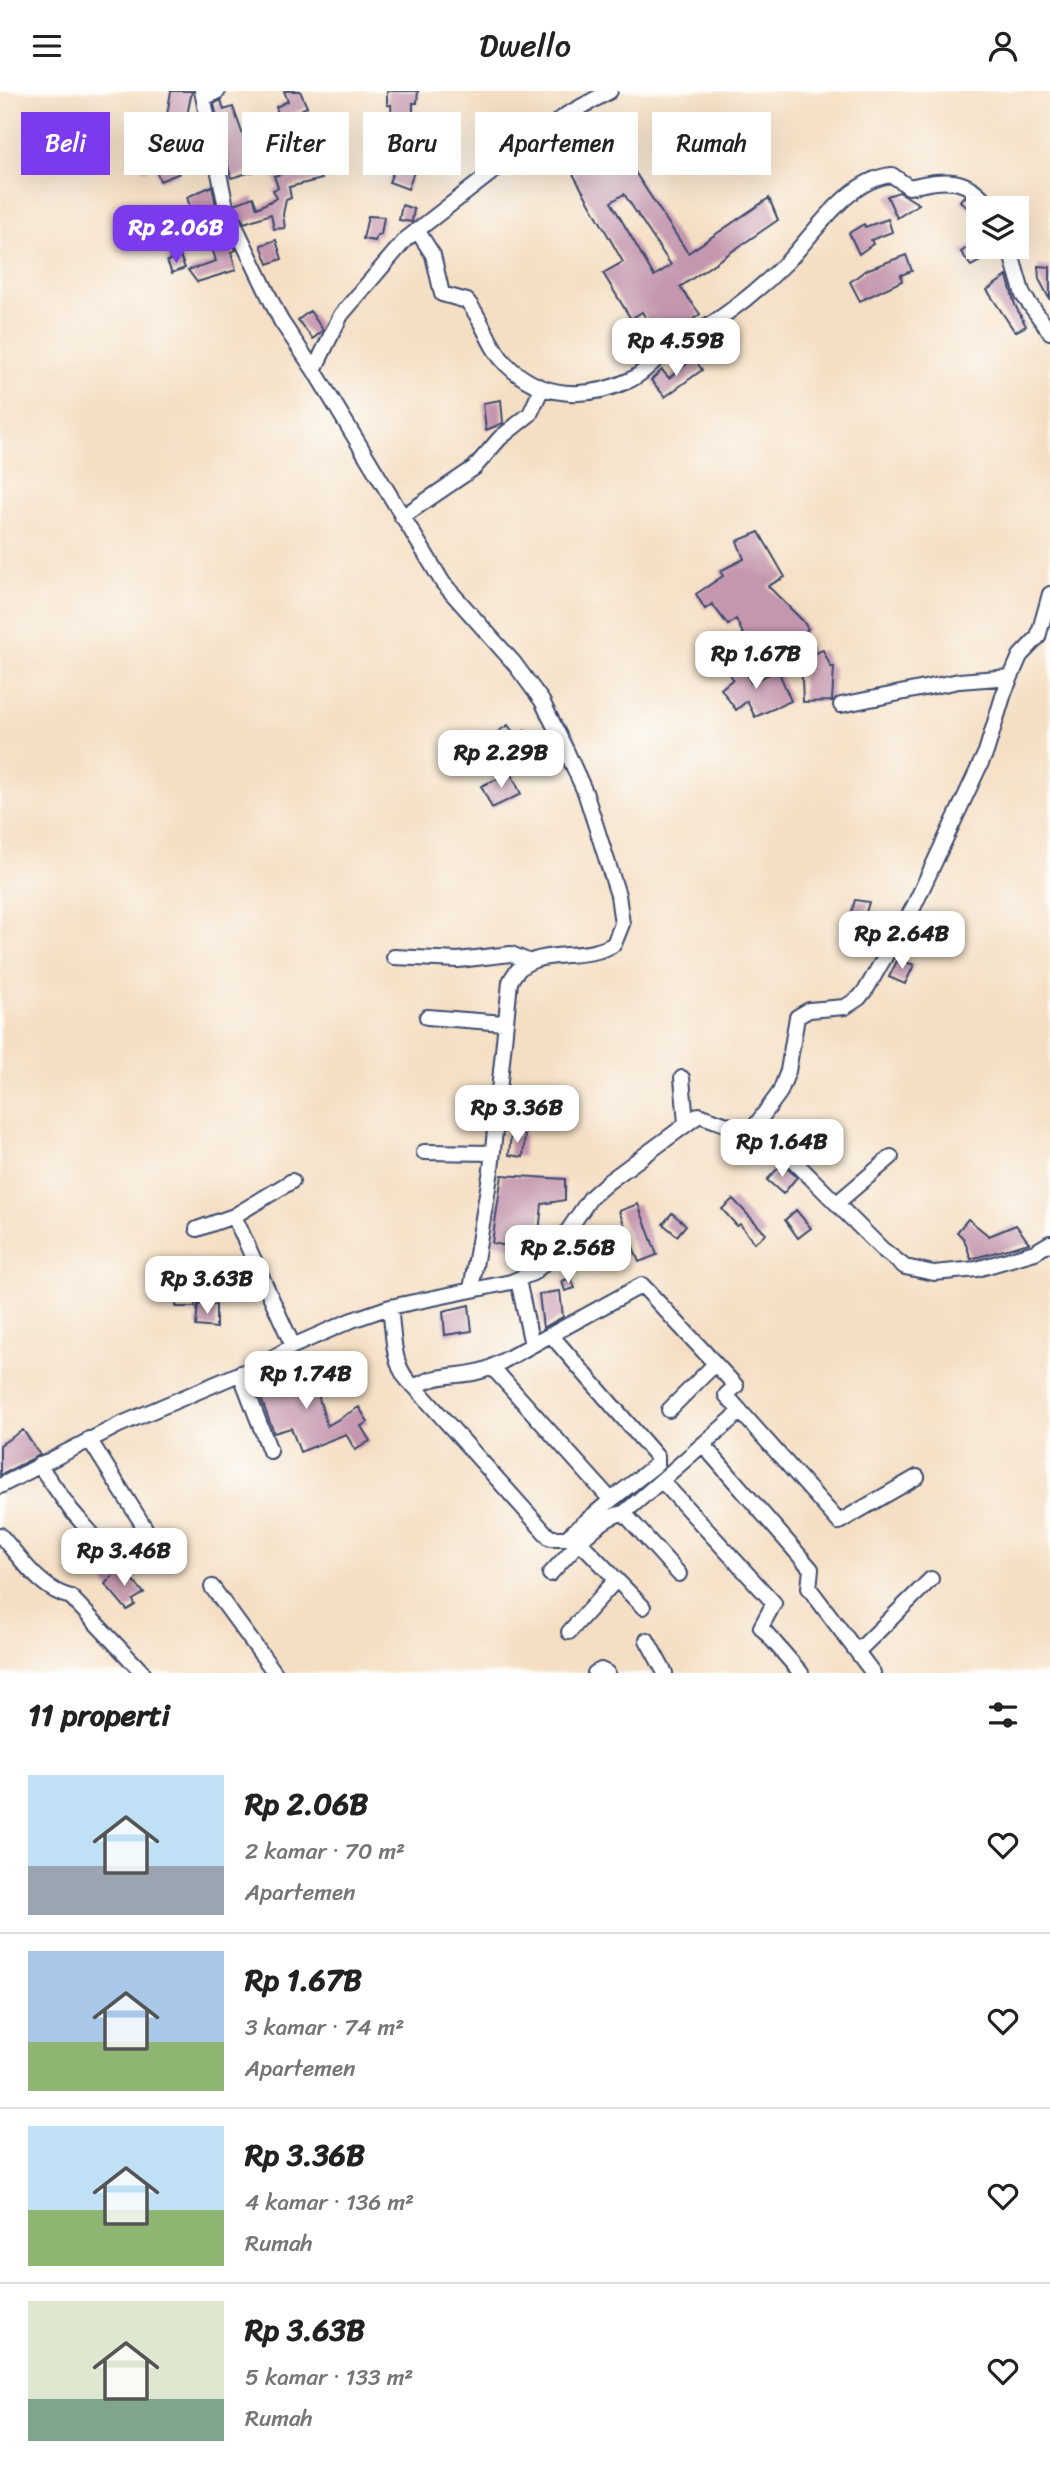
<!DOCTYPE html>
<html lang="id">
<meta charset="utf-8">
<style>
body{margin:0;font-family:Sriracha,sans-serif;background:#f2f2f2;color:#222;height:100vh;display:flex;flex-direction:column;font-size:26px;white-space:nowrap}
*{box-sizing:border-box;margin:0}
p{font-size:23px;color:#767676}
.icon{flex:none;width:38px;height:38px;fill:none;stroke:currentColor;stroke-width:2;stroke-linecap:round;stroke-linejoin:round}
.map{position:relative;height:1582px;overflow:hidden}
.side{display:flex;flex-direction:column;background:#fff;flex:1}
.side>*{flex:none}
.guide{position:absolute;left:21px;top:21px;width:1008px;height:63px;display:flex;gap:14px}
.fabs{position:absolute;left:966px;top:105px;display:grid;gap:14px}
.fabs a{display:grid;place-items:center;width:63px;height:63px;border-radius:0px;background:#fff;box-shadow:0 7px 28px #0002;font-size:35px}
.price{position:absolute;translate:-50% -60px;padding:0 16px;border-radius:14px;background:#fff;color:#222;font-size:23px;line-height:46px;filter:drop-shadow(0 2px 4px #0008)}
.price::after{content:'';position:absolute;left:50%;top:42px;width:21px;height:16px;margin-left:-10px;background:inherit;clip-path:polygon(0 0,100% 0,50% 100%)}
.price.active{background:#7c3aed;color:#fff}
ul{padding:0;list-style:none}
li{display:flex;align-items:center;gap:21px;height:175px;padding:0 28px}
li+li{border-top:2px solid #e0e0e0}
li span{display:grid;place-items:center;flex:none;width:196px;height:140px;border-radius:0px;color:#555}
li>.icon{margin-inline-start:auto}
span .icon{width:84px;height:84px;fill:#fffc;stroke-width:1}
li b{font-size:30px}
h2{display:flex;justify-content:space-between;align-items:center;height:84px;padding:0 28px;font-size:30px}
.tag{padding:0 24px;border-radius:0px;background:#fff;box-shadow:0 7px 28px #0002;font-size:24px;line-height:63px}
.tag.active{background:#7c3aed;color:#fff}
header{display:flex;justify-content:space-between;align-items:center;height:91px;padding:0 28px;background:#fff;font-size:32px;font-weight:600}
.map>svg:first-child{display:block}
</style>
<header><svg class="icon" aria-label="menu" viewBox="0 0 24 24"><path d="M4 6h16M4 12h16M4 18h16"/></svg>Dwello<svg class="icon" aria-label="person" viewBox="0 0 24 24"><circle cx="12" cy="8" r="4"/><path d="M4 21q1-7 8-7t8 7"/></svg></header>
<div class="map">
<svg width="1050" height="1582" viewBox="0 0 1050 1582">
<rect width="100%" height="100%" fill="#fdfcf7"/>
<filter id="ink" filterUnits="userSpaceOnUse"><feTurbulence type="fractalNoise" baseFrequency=".0143" numOctaves="2"/><feDisplacementMap in="SourceGraphic" scale="14" xChannelSelector="R" yChannelSelector="G"/><feConvolveMatrix kernelMatrix="1 2 1 2 8 2 1 2 1" color-interpolation-filters="sRGB"/></filter>
<filter id="wash" filterUnits="userSpaceOnUse"><feTurbulence type="fractalNoise" baseFrequency=".00686" numOctaves="4" result="noise"/><feDisplacementMap in="SourceGraphic" scale="28" xChannelSelector="R" yChannelSelector="G"/><feGaussianBlur stdDeviation="1.57" result="paint"/><feColorMatrix in="noise" values="0 0 0 0 0 0 0 0 0 0 0 0 0 0 0 0 0 1.4 0 .05"/><feComposite in="paint" operator="in"/></filter>
<g filter="url(#wash)">
<rect width="100%" height="100%" fill="#f5dfc4"/>
<g id="blocks">
<path fill="#c597af" fill-rule="evenodd" d="M 171,0 L 192,0 L 180,59 L 203,53 L 206,68 L 179,76 L 180,82 L 160,90 L 154,74 L 144,80 L 138,68 L 158,57 L 154,44 L 164,42 Z
M 284,0 L 300,0 L 307,16 L 280,29 L 276,16 L 288,10 Z
M 387,0 L 418,0 L 417,12 L 413,12 L 413,27 L 392,28 L 391,14 L 387,14 Z
M 221,9 L 224,19 L 233,16 L 244,47 L 252,44 L 258,61 L 252,65 L 255,80 L 231,87 L 214,13 Z
M 602,31 L 688,162 L 769,107 L 778,129 L 680,196 L 700,223 L 662,252 L 642,221 L 631,228 L 603,182 L 623,171 L 573,83 L 599,65 L 584,42 ZM 624,103 L 671,174 L 654,185 L 611,111 Z
M 428,34 L 446,37 L 444,49 L 426,46 Z
M 341,37 L 346,49 L 334,53 L 330,40 Z
M 406,51 L 419,57 L 409,80 L 414,81 L 408,98 L 389,91 Z
M 335,65 L 338,76 L 324,80 L 321,69 Z
M 318,73 L 322,88 L 289,96 L 291,107 L 286,109 L 283,123 L 285,137 L 274,138 L 271,123 L 244,132 L 235,113 L 253,106 L 257,117 L 277,107 L 273,99 L 278,97 L 274,85 Z
M 212,95 L 217,120 L 236,159 L 231,161 L 236,179 L 197,191 L 188,179 L 216,170 L 208,143 L 196,147 L 193,137 L 180,144 L 172,130 L 191,119 L 187,106 Z
M 899,101 L 919,113 L 897,127 L 887,105 Z
M 964,105 L 977,116 L 972,121 L 960,110 Z
M 402,114 L 414,118 L 412,131 L 399,129 Z
M 368,125 L 384,126 L 381,144 L 377,144 L 375,150 L 363,148 Z
M 888,128 L 892,141 L 871,149 L 873,153 L 859,163 L 849,142 L 864,133 L 865,136 Z
M 276,149 L 282,168 L 268,173 L 261,154 Z
M 978,149 L 978,156 L 992,156 L 979,164 L 982,169 L 971,175 L 961,161 Z
M 906,164 L 912,180 L 901,184 L 902,190 L 860,210 L 850,191 L 866,179 Z
M 180,165 L 185,177 L 172,182 L 167,170 Z
M 1038,175 L 1050,176 L 1050,209 L 1039,188 Z
M 1007,185 L 1015,214 L 1026,235 L 1015,241 L 987,199 Z
M 310,220 L 323,239 L 313,248 L 298,229 Z
M 694,267 L 702,279 L 665,306 L 651,289 L 662,279 L 669,287 Z
M 501,309 L 503,332 L 486,339 L 483,312 Z
M 759,441 L 785,486 L 768,495 L 803,530 L 808,538 L 803,543 L 813,563 L 823,559 L 831,576 L 834,576 L 832,610 L 803,611 L 801,564 L 773,578 L 760,558 L 752,562 L 736,528 L 728,534 L 712,513 L 705,518 L 696,503 L 723,485 L 720,480 L 744,468 L 737,450 Z
M 741,572 L 751,592 L 778,579 L 791,610 L 755,626 L 747,610 L 736,619 L 721,598 L 733,588 L 728,580 Z
M 508,634 L 516,645 L 525,639 L 541,662 L 507,681 L 488,657 L 495,652 L 491,645 Z
M 511,682 L 521,703 L 492,717 L 481,695 Z
M 855,809 L 869,811 L 859,846 L 845,842 Z
M 898,868 L 914,874 L 905,893 L 889,886 Z
M 558,1004 L 555,1034 L 533,1036 L 535,1009 Z
M 511,1043 L 525,1044 L 523,1066 L 509,1064 Z
M 782,1073 L 797,1086 L 783,1103 L 767,1089 Z
M 502,1084 L 565,1088 L 565,1109 L 542,1113 L 537,1161 L 492,1152 Z
M 733,1108 L 766,1143 L 754,1152 L 740,1133 L 737,1135 L 722,1118 Z
M 638,1113 L 657,1164 L 639,1171 L 619,1120 Z
M 796,1119 L 811,1137 L 798,1147 L 785,1129 Z
M 672,1122 L 686,1134 L 677,1145 L 663,1133 Z
M 968,1128 L 989,1145 L 1016,1134 L 1029,1152 L 971,1168 L 964,1148 L 957,1141 Z
M 571,1187 L 575,1197 L 565,1200 L 562,1190 Z
M 178,1194 L 194,1194 L 195,1216 L 176,1216 Z
M 560,1200 L 563,1226 L 543,1237 L 539,1203 Z
M 198,1213 L 216,1214 L 216,1237 L 196,1235 Z
M 469,1214 L 472,1240 L 445,1244 L 443,1220 Z
M 309,1272 L 327,1335 L 359,1316 L 368,1331 L 361,1335 L 370,1350 L 355,1359 L 346,1343 L 300,1361 L 291,1337 L 274,1342 L 256,1294 L 275,1288 L 273,1283 Z
M 23,1339 L 40,1364 L 0,1384 L 0,1354 Z
M 120,1475 L 144,1502 L 133,1509 L 135,1514 L 127,1519 L 105,1493 Z"/>
</g>
</g>
<g filter="url(#ink)">
<use href="#blocks" fill-opacity="0" stroke="#3c496d" stroke-width="2"/>
<g fill="none" stroke-linecap="round" stroke-linejoin="round">
<defs>
<path id="minor" d="M 202,0 L 226,116 L 281,230 L 314,279 L 443,492 L 514,572 L 542,610 L 566,659 L 585,701 L 618,804 L 622,833 L 614,853 C 581,874 528,851 510,891 L 491,1079 L 471,1199
M 204,7 L 218,0
M 417,139 L 433,164 L 442,203 L 467,210 C 483,228 488,255 506,273 C 541,308 587,309 630,289 C 646,282 656,265 672,257 C 714,234 753,205 787,171 C 815,142 848,88 892,84 L 909,96 C 945,88 967,84 991,117
M 1009,156 L 1023,204 L 1050,241
M 314,279 L 341,224 L 406,148 L 566,24 L 610,0
M 402,426 L 474,377 L 500,347 L 530,323 L 542,297
M 841,614 L 959,590 L 1011,586
M 394,866 L 458,869 L 511,863 L 530,871
M 427,926 L 504,932
M 682,987 L 686,1032
M 750,1042 L 780,1001 L 788,980 L 797,926 L 809,919 L 845,916 L 859,907 L 867,897 L 914,815 L 986,661 L 1004,602 L 1020,565 L 1038,546 L 1050,503
M 424,1061 L 493,1062
M 837,1112 L 891,1066
M 234,1125 L 293,1255
M 197,1138 L 234,1125 L 292,1090
M 518,1189 L 532,1254
M 390,1216 C 394,1243 391,1279 415,1296 L 550,1447 L 566,1447 L 611,1409 L 492,1276
M 551,1244 L 657,1366 L 657,1373 L 611,1409
M 240,1282 L 270,1360
M 415,1296 C 439,1280 467,1288 492,1276 L 642,1194 L 736,1295 L 726,1304 L 839,1431 L 917,1386
M 669,1319 L 715,1273
M 89,1348 L 145,1437
M 704,1355 L 811,1478 L 809,1497 L 873,1582
M 39,1374 L 71,1419 L 104,1457
M 662,1390 L 774,1512 L 761,1536 L 801,1582
M 0,1395 L 119,1334 L 260,1274 L 293,1255 L 352,1229 L 390,1216 L 511,1191 L 533,1182 L 547,1170 L 591,1106 L 608,1091 L 699,1024 L 750,1042 L 790,1066 L 882,1158 L 905,1176 L 934,1182 L 977,1178 L 1035,1161 L 1050,1152
M 624,1422 L 679,1483
M 0,1444 C 21,1467 40,1499 71,1506 L 143,1582
M 580,1451 L 643,1516
M 550,1483 C 568,1464 599,1425 624,1422 L 740,1321
M 212,1496 L 275,1582
M 569,1541 L 616,1489
M 647,1549 L 665,1582
M 857,1561 L 931,1488
M 595,1582 L 601,1579 L 607,1582"/>
</defs>
<use href="#minor" stroke="#3c496d" stroke-width="18"/>
<use href="#minor" stroke="#fff" stroke-width="14"/>
</g>
</g>
</svg>
<div class="fabs">
<a><svg class="icon" aria-label="layers" viewBox="0 0 24 24"><path d="M12 4l9 5-9 5-9-5zM3 14l9 5 9-5"/></svg></a>
</div>
<b class="price active" style="left:176px;top:174px">Rp 2.06B</b>
<b class="price" style="left:676px;top:287px">Rp 4.59B</b>
<b class="price" style="left:756px;top:600px">Rp 1.67B</b>
<b class="price" style="left:501px;top:699px">Rp 2.29B</b>
<b class="price" style="left:902px;top:880px">Rp 2.64B</b>
<b class="price" style="left:517px;top:1054px">Rp 3.36B</b>
<b class="price" style="left:782px;top:1088px">Rp 1.64B</b>
<b class="price" style="left:568px;top:1194px">Rp 2.56B</b>
<b class="price" style="left:207px;top:1225px">Rp 3.63B</b>
<b class="price" style="left:306px;top:1320px">Rp 1.74B</b>
<b class="price" style="left:124px;top:1497px">Rp 3.46B</b>
<div class="guide">
<a class="tag active">Beli</a>
<a class="tag">Sewa</a>
<a class="tag">Filter</a>
<a class="tag">Baru</a>
<a class="tag">Apartemen</a>
<a class="tag">Rumah</a>
</div>
</div>
<section class="side">
<h2>11 properti<svg class="icon" aria-label="filters" viewBox="0 0 24 24"><path d="M4 7h16M4 17h16"/><circle cx="9" cy="7" r="2"/><circle cx="15" cy="17" r="2"/></svg></h2>
<ul>
<li><span style="background:linear-gradient(#bfe0f5 65%,#9aa5b1 0)"><svg class="icon" aria-label="home" viewBox="0 0 24 24"><path d="M3 11l9-7 9 7M6 9v11h12V9"/></svg></span><div><b>Rp 2.06B</b><p>2 kamar · 70 m²</p><p>Apartemen</p></div><svg class="icon" aria-label="heart" viewBox="0 0 24 24"><path d="M12 20l-8-8c-3-5 5-10 8-4 3-6 11-1 8 4z"/></svg></li>
<li><span style="background:linear-gradient(#a9c7e8 65%,#8fb573 0)"><svg class="icon" aria-label="home" viewBox="0 0 24 24"><path d="M3 11l9-7 9 7M6 9v11h12V9"/></svg></span><div><b>Rp 1.67B</b><p>3 kamar · 74 m²</p><p>Apartemen</p></div><svg class="icon" aria-label="heart" viewBox="0 0 24 24"><path d="M12 20l-8-8c-3-5 5-10 8-4 3-6 11-1 8 4z"/></svg></li>
<li><span style="background:linear-gradient(#bfe0f5 60%,#8fb573 0)"><svg class="icon" aria-label="home" viewBox="0 0 24 24"><path d="M3 11l9-7 9 7M6 9v11h12V9"/></svg></span><div><b>Rp 3.36B</b><p>4 kamar · 136 m²</p><p>Rumah</p></div><svg class="icon" aria-label="heart" viewBox="0 0 24 24"><path d="M12 20l-8-8c-3-5 5-10 8-4 3-6 11-1 8 4z"/></svg></li>
<li><span style="background:linear-gradient(#dfe7d0 70%,#7fa58c 0)"><svg class="icon" aria-label="home" viewBox="0 0 24 24"><path d="M3 11l9-7 9 7M6 9v11h12V9"/></svg></span><div><b>Rp 3.63B</b><p>5 kamar · 133 m²</p><p>Rumah</p></div><svg class="icon" aria-label="heart" viewBox="0 0 24 24"><path d="M12 20l-8-8c-3-5 5-10 8-4 3-6 11-1 8 4z"/></svg></li>
</ul>
</section>
